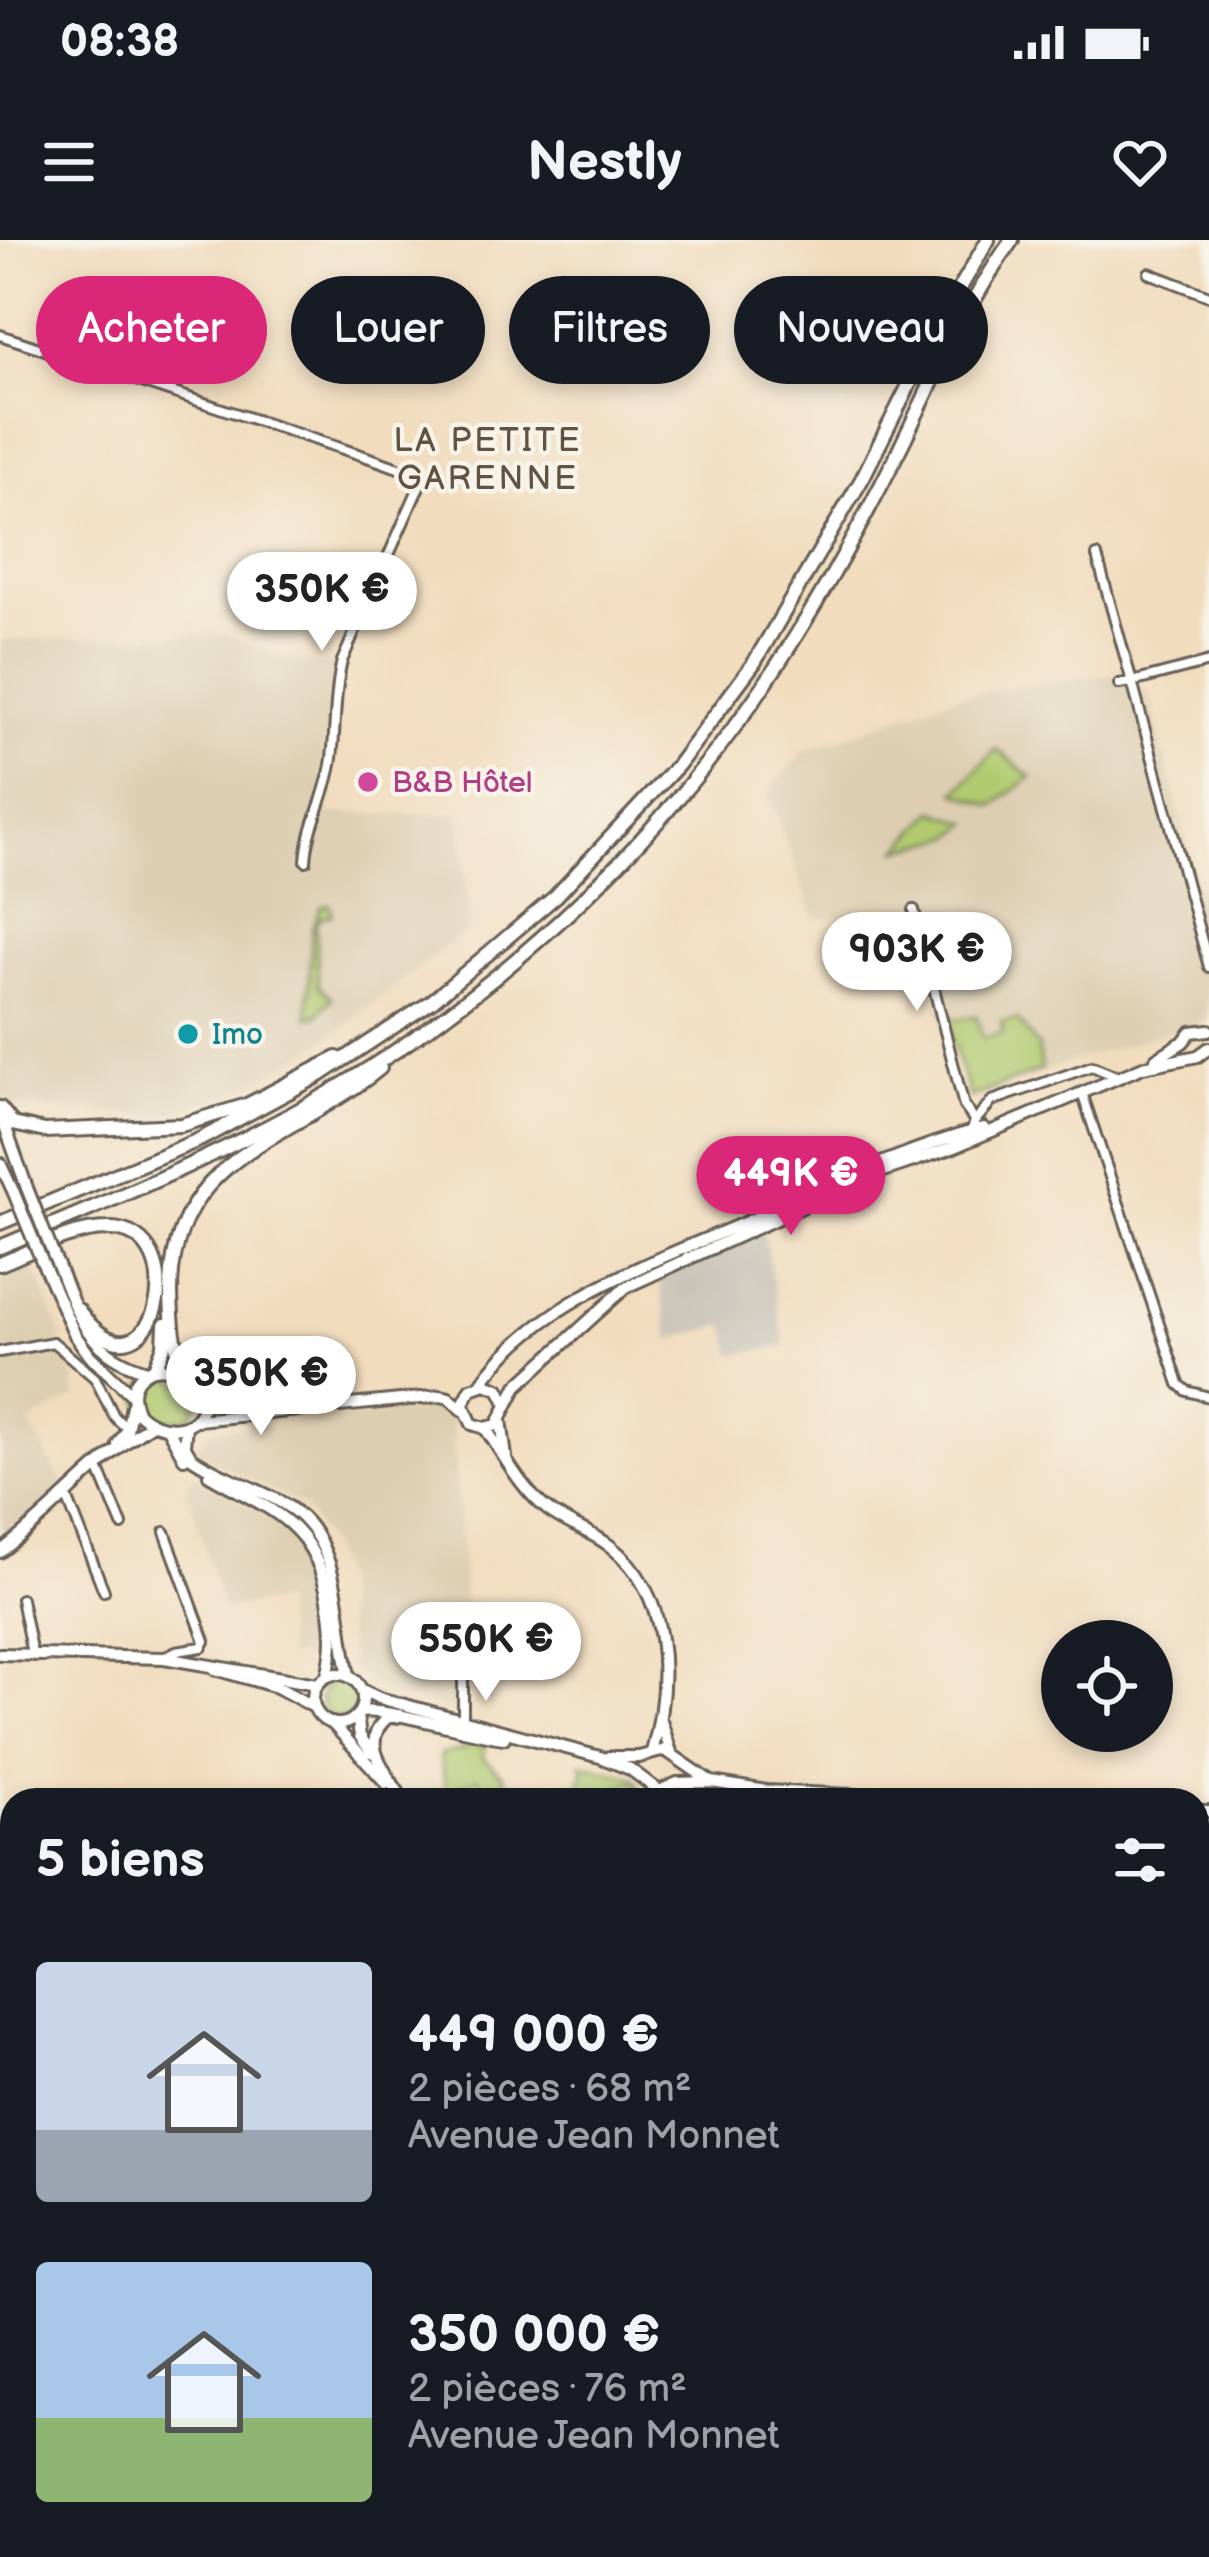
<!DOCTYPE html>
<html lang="fr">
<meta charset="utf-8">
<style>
body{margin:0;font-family:"Balsamiq Sans",sans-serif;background:#242831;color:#f1f3f6;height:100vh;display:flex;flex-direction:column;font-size:45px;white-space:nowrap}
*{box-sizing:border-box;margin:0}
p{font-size:39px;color:#9ea1a6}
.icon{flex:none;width:66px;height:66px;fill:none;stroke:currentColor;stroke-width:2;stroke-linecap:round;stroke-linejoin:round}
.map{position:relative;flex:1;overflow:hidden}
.details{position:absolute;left:0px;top:1548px;width:1209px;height:771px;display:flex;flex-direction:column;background:#171b24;border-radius:36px 36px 0 0;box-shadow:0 6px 18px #0003}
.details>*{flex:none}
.hud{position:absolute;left:36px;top:36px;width:1137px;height:108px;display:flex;gap:24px}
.tools{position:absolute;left:1041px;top:1380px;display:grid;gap:24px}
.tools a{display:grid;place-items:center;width:132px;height:132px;border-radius:50%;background:#171b24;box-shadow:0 6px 18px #0003;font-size:60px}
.price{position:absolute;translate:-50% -102px;padding:0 27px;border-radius:42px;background:#fff;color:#222;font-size:39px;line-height:78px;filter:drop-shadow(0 3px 6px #0008)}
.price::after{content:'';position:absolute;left:50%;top:72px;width:36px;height:27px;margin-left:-18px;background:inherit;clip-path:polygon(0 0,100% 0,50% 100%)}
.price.active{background:#db2777;color:#fff}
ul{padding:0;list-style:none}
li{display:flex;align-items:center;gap:36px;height:300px;padding:0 36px}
li span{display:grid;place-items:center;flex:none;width:336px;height:240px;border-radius:12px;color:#555}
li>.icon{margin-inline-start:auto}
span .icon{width:144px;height:144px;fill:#fffc;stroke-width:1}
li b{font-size:51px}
h2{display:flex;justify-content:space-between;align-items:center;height:144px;padding:0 36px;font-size:51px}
.tag{padding:0 42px;border-radius:54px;background:#171b24;box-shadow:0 6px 18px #0003;font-size:42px;line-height:108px}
.tag.active{background:#db2777;color:#fff}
.status{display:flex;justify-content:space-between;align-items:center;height:84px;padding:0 60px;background:#171b24;direction:ltr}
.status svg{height:33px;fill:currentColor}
header{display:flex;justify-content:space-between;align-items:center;height:156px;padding:0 36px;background:#171b24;font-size:54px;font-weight:800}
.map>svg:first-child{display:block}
</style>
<div class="status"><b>08:38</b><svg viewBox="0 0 49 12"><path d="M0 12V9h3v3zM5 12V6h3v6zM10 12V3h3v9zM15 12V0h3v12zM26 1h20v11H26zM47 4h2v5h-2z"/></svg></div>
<header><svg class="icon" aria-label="menu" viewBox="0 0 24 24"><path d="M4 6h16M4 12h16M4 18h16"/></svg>Nestly<svg class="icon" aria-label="heart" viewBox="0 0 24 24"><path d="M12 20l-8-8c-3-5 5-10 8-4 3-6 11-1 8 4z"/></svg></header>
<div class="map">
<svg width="1209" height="2317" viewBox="0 0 1209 2317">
<rect width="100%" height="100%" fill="#f7f3e8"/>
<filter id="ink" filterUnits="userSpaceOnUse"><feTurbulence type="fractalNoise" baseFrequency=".00833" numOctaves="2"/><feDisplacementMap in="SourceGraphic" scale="24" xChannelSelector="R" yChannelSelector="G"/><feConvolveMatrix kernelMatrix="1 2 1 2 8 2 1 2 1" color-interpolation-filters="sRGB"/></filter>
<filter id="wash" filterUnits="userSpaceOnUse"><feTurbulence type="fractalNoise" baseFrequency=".004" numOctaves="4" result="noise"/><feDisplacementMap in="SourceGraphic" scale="48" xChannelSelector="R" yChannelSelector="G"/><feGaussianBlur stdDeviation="2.7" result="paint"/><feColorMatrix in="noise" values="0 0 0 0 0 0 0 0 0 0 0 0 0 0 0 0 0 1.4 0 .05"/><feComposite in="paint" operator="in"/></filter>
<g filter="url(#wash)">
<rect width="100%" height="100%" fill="#f1dcbd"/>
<path fill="#ddceb1" d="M 225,394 L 285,420 L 335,425 L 321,535 L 331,550 L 327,574 L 460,574 L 470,688 L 327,799 L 230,857 L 160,875 L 10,865 L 0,872 L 0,400 Z
M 1113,435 L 1149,453 L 1209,692 L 1209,779 L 1084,817 L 970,858 L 904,678 L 814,678 L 768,553 L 802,512 L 962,454 Z
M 34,1027 L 63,1098 L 53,1106 L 0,1117 L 0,1039 Z
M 56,1109 L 72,1128 L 77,1157 L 29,1182 L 65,1247 L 0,1301 L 0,1120 Z
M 451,1166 L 464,1346 L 456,1471 L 385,1453 L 350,1426 L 340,1336 L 325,1298 L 304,1267 L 195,1211 L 213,1190 Z
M 194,1235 L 274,1280 L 298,1299 L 313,1320 L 318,1337 L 316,1349 L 311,1351 L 313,1416 L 287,1417 L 282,1361 L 222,1368 L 190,1258 L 184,1251 Z
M 761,2307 L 1073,2307 L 1083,2317 L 762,2317 Z"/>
<path fill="#c9c3b8" d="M 763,990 L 785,1106 L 733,1115 L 726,1084 L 670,1100 L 658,1034 Z"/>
<path fill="#b1ca6f" stroke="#667346" stroke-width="3" d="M 996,509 L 1031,537 L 993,566 L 956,552 Z
M 934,571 L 970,583 L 954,596 L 899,610 Z
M 329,664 L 333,674 L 318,679 L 316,685 L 318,745 L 332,758 L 316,776 L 308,777 L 312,688 L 321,667 Z
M 976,776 L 983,799 L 1003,793 L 1001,782 L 1018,780 L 1038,807 L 1042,830 L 970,858 L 946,781 Z
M 160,1135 L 193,1148 L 198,1161 L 193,1174 C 158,1197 112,1152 160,1135 Z
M 535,1369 L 569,1378 L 557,1420 L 504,1414 L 511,1382 L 531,1386 Z
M321 1459a19 19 0 1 1 38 0a19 19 0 1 1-38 0Z
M 464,1503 L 484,1506 L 483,1518 L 502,1534 L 507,1544 L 489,1554 L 477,1538 L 447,1554 L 440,1515 L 465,1509 Z
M 581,1524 L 635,1537 L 640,1548 L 631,1542 L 591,1560 L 576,1560 L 584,1530 Z"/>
<path fill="#8cae62" stroke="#54653f" stroke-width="3" d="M 1209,1765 L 1209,2071 L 1197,2071 L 1197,1766 Z
M 12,1853 L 12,2074 L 0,2065 L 0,1855 Z
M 1209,2236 L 1209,2317 L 1182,2317 L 1175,2307 L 1197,2307 L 1197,2238 Z
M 89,2307 L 322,2307 L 320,2317 L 89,2317 Z"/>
</g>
<g filter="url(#ink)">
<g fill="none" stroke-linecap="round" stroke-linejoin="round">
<defs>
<path id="street" d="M 1149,33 L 1209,56
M 0,95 L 376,220 L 418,235 L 422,240 L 342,421 C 334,453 336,485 332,518 C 328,553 308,585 306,621
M 1097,316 L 1132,442 L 1119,444
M 1209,422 L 1132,442 L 1209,727
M 914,670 L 964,866 L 975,881 L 971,892
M 1082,853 L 1179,1144 L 1187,1151 L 1209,1157
M 976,880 L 992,861 L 1092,826 L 1118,837
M 0,1112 L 53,1102 L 95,1138 L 114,1176 L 128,1190
M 98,1227 L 122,1285
M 67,1257 L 104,1351
M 165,1292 L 205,1401 L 202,1407 L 176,1411 L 165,1417
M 21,1359 L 32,1414
M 463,1484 L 463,1433
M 1197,1675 L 1209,1673
M 0,1688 L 12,1687
M 0,1774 L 12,1773
M 29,2307 L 31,2317
M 49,2307 L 51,2317
M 694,2307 L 711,2314 L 742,2307
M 750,2307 L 750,2317
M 533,2309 L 549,2317
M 75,2317 L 77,2307
M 446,2317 L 455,2307
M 563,2317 L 585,2311 L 596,2317"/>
<path id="secondary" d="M 1183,802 L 1191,792 L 1209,790
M 1156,819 L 1183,802
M 0,872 L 27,948
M 0,923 L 14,953
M 53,1014 C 78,1070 82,1112 147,1131
M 41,1019 L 75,1095 L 90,1116 L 132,1155
M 155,1128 C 180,1129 200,1138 204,1164 C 196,1195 157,1193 138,1173 C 128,1153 133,1136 155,1128 Z
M 480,1145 C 540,1057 660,1020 753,979 C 828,946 904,909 984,888
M 203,1153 L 225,1163 L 272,1169
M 507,1165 L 499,1149 L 485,1144 L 471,1149 L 463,1164 L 472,1184 L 485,1188 L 497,1185 L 517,1146 L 626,1047 L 875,934 L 952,908 L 1143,827 L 1198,816 L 1209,808
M 198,1180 L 441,1156 L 449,1158 L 463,1170
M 501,1180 L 506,1217
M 186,1186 L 184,1205 L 191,1217 C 219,1237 254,1246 284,1264 C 344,1298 335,1378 349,1435
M 167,1187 L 184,1218
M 485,1188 C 505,1216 519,1247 547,1269 C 566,1284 591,1291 610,1306 C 672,1354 671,1443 652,1512
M 118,1204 L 127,1190 L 132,1166
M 209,1235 C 271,1271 315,1281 328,1360 C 333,1388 334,1408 327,1436
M 0,1312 C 53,1273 96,1219 152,1184
M 357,1476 L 360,1496 L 371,1512
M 397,1477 L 388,1477 C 357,1503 387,1532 403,1560
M 661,1481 L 671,1512
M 332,1483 L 386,1543
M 1084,2307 L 1093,2317"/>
<path id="primary" d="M 0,1414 L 164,1418 L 317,1444
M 215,1429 L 277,1447 L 314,1467
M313 1459a25 25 0 1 1 50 0a25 25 0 1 1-50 0Z
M 362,1450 L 379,1458 L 600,1517 L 630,1529 L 659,1551 L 677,1543 L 712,1542 L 766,1551 L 958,1560
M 360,1472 C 387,1467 468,1494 504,1498
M 609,1517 L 639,1517 L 665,1510 L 710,1541
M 1197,1571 L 1209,1571"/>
<path id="highway" d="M 0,868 L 13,884 L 45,891 L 181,885 L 247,865 L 337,818
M 0,983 L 201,899 L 320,835 L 431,762 L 556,656 L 678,525 L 754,423 L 862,239 L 942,79 L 988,0
M 0,1007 C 112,960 224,914 329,853 C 512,745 676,587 789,407 C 831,341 869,271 904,200 C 937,132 968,62 1012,0
M 0,1024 C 33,1011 71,989 108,989 C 199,988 153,1173 78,1070
M 155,1128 L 164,1106 L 165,1085
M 188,1135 C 173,1108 172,1085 171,1054 C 170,914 290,902 380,828"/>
</defs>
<use href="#street" stroke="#675f54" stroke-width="14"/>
<use href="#secondary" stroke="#675f54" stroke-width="16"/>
<use href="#primary" stroke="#675f54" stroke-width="16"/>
<use href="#highway" stroke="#675f54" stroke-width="18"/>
<use href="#street" stroke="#fff" stroke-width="8"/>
<use href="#secondary" stroke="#fff" stroke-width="10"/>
<use href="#primary" stroke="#fff" stroke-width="10"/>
<use href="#highway" stroke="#fff" stroke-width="12"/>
<defs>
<path id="secondary-bridge" d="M 27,948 L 53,1014
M 14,953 L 41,1019"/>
</defs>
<use href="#secondary-bridge" stroke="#675f54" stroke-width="16" stroke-linecap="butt"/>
<use href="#secondary-bridge" stroke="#fff" stroke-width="10"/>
</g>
</g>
<circle fill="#d1479c" stroke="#f7f3e8" stroke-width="4.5" cx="368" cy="542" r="12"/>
<circle fill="#0f9aa8" stroke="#f7f3e8" stroke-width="4.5" cx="188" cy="794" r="12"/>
<g text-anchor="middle" stroke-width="9" stroke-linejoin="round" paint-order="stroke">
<g font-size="30" fill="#b23c85" stroke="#f7f3e8" text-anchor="start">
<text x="392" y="552">B&amp;B Hôtel</text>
</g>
<g font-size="30" fill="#0d838f" stroke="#f7f3e8" text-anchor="start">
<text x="212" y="804">Imo</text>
</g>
<g font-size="33" letter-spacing="3" fill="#615343" stroke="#f7f3e8">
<text x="488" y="211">LA PETITE<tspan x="488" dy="38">GARENNE</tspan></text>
</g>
</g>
</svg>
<div class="tools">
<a><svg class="icon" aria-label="locate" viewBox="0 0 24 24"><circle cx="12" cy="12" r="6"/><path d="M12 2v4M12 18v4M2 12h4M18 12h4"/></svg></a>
</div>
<b class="price" style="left:322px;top:414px">350K €</b>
<b class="price" style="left:917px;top:774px">903K €</b>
<b class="price active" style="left:791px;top:998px">449K €</b>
<b class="price" style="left:261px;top:1198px">350K €</b>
<b class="price" style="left:486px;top:1464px">550K €</b>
<div class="hud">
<a class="tag active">Acheter</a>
<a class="tag">Louer</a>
<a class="tag">Filtres</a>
<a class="tag">Nouveau</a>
</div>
<section class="details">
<h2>5 biens<svg class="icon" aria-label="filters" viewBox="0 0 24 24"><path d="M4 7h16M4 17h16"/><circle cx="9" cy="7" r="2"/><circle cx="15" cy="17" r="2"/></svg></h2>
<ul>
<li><span style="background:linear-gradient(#c9d6e8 70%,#9aa5b1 0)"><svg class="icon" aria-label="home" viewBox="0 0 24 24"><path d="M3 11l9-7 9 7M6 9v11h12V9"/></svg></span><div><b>449 000 €</b><p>2 pièces · 68 m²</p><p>Avenue Jean Monnet</p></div></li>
<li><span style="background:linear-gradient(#a9c7e8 65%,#8fb573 0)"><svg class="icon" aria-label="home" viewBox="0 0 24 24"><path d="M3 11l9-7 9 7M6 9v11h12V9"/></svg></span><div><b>350 000 €</b><p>2 pièces · 76 m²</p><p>Avenue Jean Monnet</p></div></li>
</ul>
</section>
</div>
